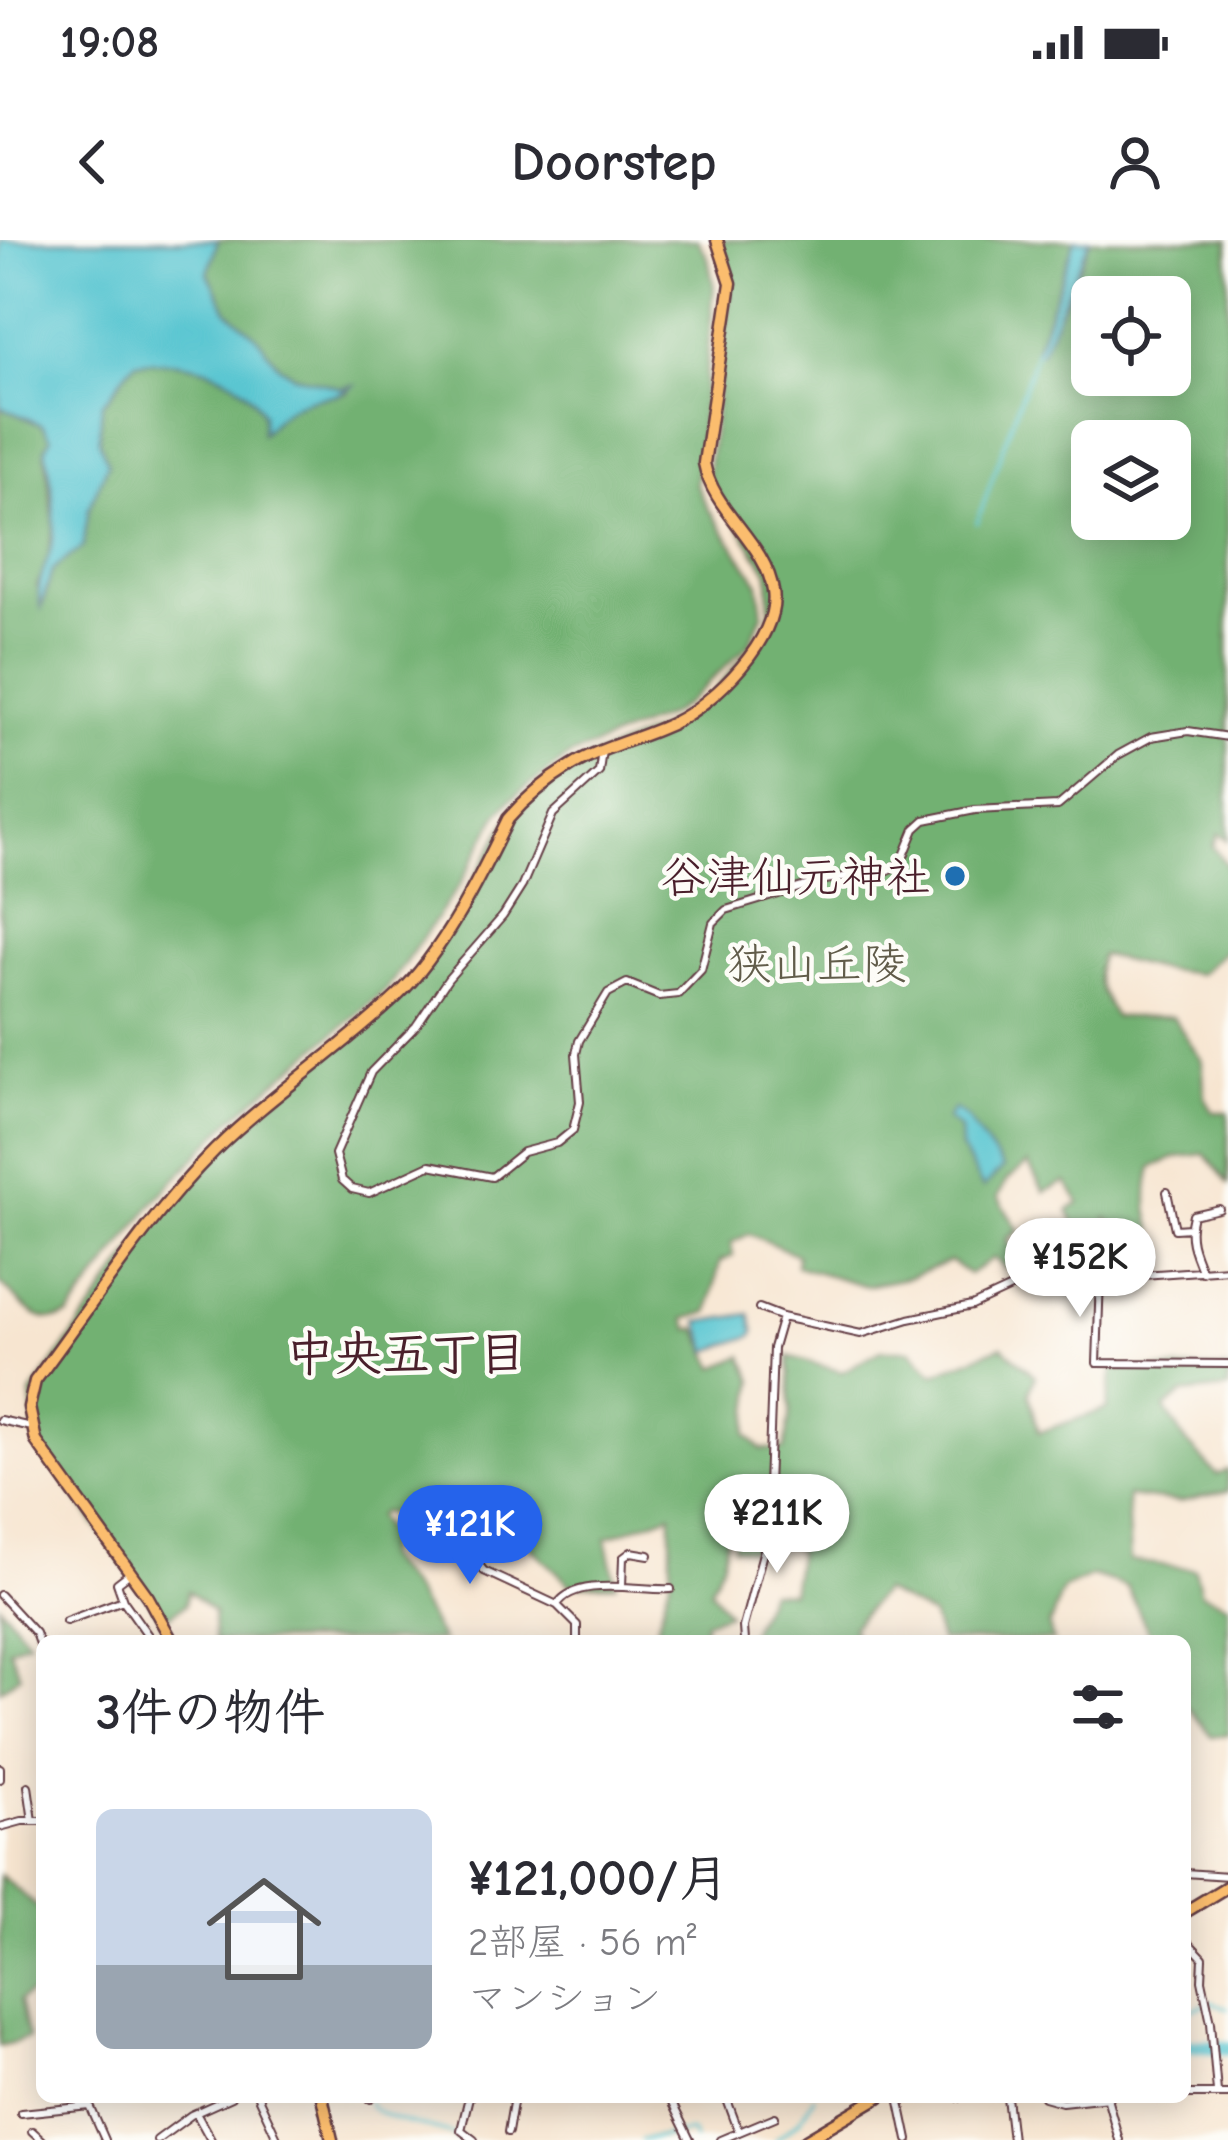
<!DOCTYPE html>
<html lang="ja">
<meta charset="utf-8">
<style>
body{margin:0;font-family:"Comic Neue","Klee One",sans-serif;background:#f7f7f7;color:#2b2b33;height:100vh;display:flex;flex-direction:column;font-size:45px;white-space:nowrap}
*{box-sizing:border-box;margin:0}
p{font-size:39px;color:#7c7c81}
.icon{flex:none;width:66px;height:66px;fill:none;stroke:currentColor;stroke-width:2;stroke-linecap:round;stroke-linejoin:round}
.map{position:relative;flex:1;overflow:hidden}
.side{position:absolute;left:36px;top:1395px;width:1155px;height:468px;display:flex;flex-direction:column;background:#fff;border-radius:18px;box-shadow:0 6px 30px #0003}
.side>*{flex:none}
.controls{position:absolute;left:1071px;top:36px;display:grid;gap:24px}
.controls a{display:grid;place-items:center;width:120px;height:120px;border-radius:18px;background:#fff;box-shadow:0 6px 30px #0003;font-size:60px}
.price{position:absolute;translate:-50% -102px;padding:0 27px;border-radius:42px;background:#fff;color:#222;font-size:39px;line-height:78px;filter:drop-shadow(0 3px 6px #0008)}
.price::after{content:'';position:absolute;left:50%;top:72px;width:36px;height:27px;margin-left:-18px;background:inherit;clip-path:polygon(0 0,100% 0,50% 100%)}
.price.selected{background:#2563eb;color:#fff}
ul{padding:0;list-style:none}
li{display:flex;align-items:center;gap:36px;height:300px;padding:0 60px}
li span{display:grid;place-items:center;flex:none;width:336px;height:240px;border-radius:18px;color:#555}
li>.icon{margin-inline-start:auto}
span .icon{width:144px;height:144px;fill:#fffc;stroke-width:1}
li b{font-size:51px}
h2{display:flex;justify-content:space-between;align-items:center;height:144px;padding:0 60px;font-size:51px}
.status{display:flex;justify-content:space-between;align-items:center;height:84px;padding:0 60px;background:#fff;direction:ltr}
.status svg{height:33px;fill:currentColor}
header{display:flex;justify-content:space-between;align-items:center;height:156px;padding:0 60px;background:#fff;font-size:54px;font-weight:800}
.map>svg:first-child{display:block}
</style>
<div class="status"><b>19:08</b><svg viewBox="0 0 49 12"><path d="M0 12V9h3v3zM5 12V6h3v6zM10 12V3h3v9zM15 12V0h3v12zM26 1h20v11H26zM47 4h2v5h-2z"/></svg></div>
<header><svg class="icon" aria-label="back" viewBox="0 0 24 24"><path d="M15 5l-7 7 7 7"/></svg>Doorstep<svg class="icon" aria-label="person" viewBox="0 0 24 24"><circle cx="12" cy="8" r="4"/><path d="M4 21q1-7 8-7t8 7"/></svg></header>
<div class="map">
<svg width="1228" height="1900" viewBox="0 0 1228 1900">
<rect width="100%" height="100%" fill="#fdfcf7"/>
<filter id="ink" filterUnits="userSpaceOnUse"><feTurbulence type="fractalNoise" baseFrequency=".00833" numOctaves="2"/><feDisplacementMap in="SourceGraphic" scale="24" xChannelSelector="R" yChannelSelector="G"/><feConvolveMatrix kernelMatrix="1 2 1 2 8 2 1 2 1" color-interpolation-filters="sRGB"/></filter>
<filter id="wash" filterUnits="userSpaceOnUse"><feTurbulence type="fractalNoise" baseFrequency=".004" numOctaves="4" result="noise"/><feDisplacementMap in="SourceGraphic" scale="48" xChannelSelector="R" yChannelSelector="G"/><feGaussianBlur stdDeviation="2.7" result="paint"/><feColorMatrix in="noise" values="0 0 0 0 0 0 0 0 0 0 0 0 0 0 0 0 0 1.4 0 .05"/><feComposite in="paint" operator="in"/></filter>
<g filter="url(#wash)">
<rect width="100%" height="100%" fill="#f7e5d0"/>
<path fill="#8dce85" stroke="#6c7658" stroke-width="3" d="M 762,1263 L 761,1311 L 734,1307 L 732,1269 Z"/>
<path fill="#72b172" stroke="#5e684e" stroke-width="3" fill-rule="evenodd" d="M 218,0 L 698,0 L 708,18 L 714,47 L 696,244 L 706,265 L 759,343 L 763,374 L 749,404 L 686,464 L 669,475 L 568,517 L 510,560 L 499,573 L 461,643 L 386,750 L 233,878 L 154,962 L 69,1076 C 35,1090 21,1060 0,1043 L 0,167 L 42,185 L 51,198 L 45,209 L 54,284 L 47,325 L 37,346 L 44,360 L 52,330 L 83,306 L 89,268 L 108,223 L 99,201 L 102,164 C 117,151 121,135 136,122 C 183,119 240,128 263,175 L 262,193 L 284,170 L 310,159 L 347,152 L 350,146 L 341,148 L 293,135 L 280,127 L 257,98 L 227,70 L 208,33 Z
M 717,0 L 1075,0 L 1035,111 L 1068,56 L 1090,0 L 1228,0 L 1228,600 L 1219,593 L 1213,606 L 1228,627 L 1228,708 L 1199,734 L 1158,729 L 1101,715 C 1091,741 1102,755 1115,777 L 1173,777 L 1202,821 L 1205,857 L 1213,872 L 1228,872 L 1228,943 L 1205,914 L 1178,917 L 1152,927 C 1146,952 1146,979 1158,1002 L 1118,1013 L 1122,993 L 1107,978 L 1103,984 L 1075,985 L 1068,970 L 1080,963 L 1066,942 L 1044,952 L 1028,924 L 1007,940 L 998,957 L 1019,991 L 1007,999 L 1017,1021 L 1006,1029 L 994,1018 L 969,1034 L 950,1021 L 911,1037 L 866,1046 L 796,1026 L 797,1015 L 749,994 L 731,1003 L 733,1016 L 720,1021 L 709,1072 L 685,1079 L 690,1090 L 697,1088 L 716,1128 L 743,1116 L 754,1141 L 747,1194 L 761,1209 L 785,1209 L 791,1171 L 789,1116 L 842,1132 L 881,1110 L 911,1110 L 934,1134 L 1002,1106 L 1035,1136 L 1029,1153 L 1039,1192 L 1107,1169 L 1113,1129 L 1228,1129 L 1228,1149 L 1183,1154 L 1165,1168 L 1184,1199 L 1217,1235 L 1228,1230 L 1228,1251 L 1180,1262 L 1127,1256 L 1130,1321 L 1195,1329 L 1201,1353 L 1228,1364 L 1228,1495 L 1211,1496 L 1185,1463 L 1185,1401 L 1146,1401 L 1150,1395 L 1127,1347 L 1093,1336 L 1063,1349 L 1049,1386 L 1053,1401 L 940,1401 L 932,1376 L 882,1351 L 852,1387 L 856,1401 L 746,1401 L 769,1351 L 791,1352 L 798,1310 L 771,1296 L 766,1260 L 733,1255 L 723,1321 L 710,1349 L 728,1373 L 705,1381 L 702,1400 L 657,1387 L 671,1336 L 671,1274 L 606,1298 L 616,1344 L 571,1345 L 524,1301 L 515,1264 L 437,1277 L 431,1285 L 382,1272 L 377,1276 L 388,1295 L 384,1317 L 415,1354 L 442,1401 L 214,1401 L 213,1372 L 188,1351 L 185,1365 L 163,1380 L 36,1201 L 31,1154 L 150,988 L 211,914 L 399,754 L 434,710 L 508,579 L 569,526 L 673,483 L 704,463 L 770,386 L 769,334 L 707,237 L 730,54 ZM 1092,57 L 1170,57 L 1170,135 L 1092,135 ZM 1092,201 L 1170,201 L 1170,279 L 1092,279 Z
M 0,1365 L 29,1400 L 9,1408 L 20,1435 L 0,1450 Z
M 0,1635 L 42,1671 L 42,1756 L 36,1751 L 19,1761 L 28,1799 L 0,1806 Z"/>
<path fill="#5ac6d1" stroke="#52727e" stroke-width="3" d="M 0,0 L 218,0 L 208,33 L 227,70 L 258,98 L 280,127 L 293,135 L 323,143 L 341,148 L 353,146 C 338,158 321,155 304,162 C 285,168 275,180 262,193 L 263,175 C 240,128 183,119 136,122 C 121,135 116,151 102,164 L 99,201 L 108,223 L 89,268 L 83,307 L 52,330 L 41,368 C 33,345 47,326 52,304 C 57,280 51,232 45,209 L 51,198 L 42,185 L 0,167 Z
M 1075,0 L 1090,0 L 1041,112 L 1035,112 Z
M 954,869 L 966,877 L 1003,928 L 983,948 L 961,909 L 960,889 L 947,879 Z
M 750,1074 L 755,1092 L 752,1096 L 709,1111 L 699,1082 Z"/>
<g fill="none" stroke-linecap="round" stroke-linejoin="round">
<path stroke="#5ac6d1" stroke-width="3" d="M 977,283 L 1037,109
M 1185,1773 L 1212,1762 L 1228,1768
M 368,1859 L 370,1866 C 401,1889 436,1883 464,1900
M 641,1900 L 691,1892 L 695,1900
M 775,1900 L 799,1881 L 814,1857"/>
<path stroke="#5ac6d1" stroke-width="14" d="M 1185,1805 L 1228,1808"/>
</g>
</g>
<g filter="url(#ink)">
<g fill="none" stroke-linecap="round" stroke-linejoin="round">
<defs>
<path id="minor" d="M 602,510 L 599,532 L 553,574 L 522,646 L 503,676 L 448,739 L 416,786 L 371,832 L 335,914 L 342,940 L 352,949 L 369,953 L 430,925 L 492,937 L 523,912 L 557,903 L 573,890 L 580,862 L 576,814 L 579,801 L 608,753 L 627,743 L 659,756 L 678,754 L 701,730 L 713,683 L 726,670 L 825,640 L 888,630 L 901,623 L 915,589 L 925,580 L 975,570 L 1058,566 L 1118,515 L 1151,497 L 1188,491 L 1228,497
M 1167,952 L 1175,989 L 1190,988
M 1202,1032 C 1193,1011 1187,997 1193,975 L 1219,969
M 1100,1037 L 1097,1123 L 1228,1124
M 759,1068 L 782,1077 L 861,1094 L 909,1079 L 972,1066 L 1015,1046 L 1075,1032 L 1114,1037 L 1228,1029
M 0,1180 L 31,1187
M 434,1284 L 466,1308 L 484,1331 L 557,1365 L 577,1385 L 577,1401
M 622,1346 L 623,1318 L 631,1312 L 649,1315
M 0,1355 L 35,1393 L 42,1412
M 123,1360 L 117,1343 L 130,1333
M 557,1365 C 576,1335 640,1351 671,1349
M 66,1381 L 123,1360 L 152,1401
M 744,1401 L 743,1387 L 766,1302 L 773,1108 L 782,1077
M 0,1528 L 0,1539
M 28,1546 L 33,1581
M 0,1587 L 22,1581 L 42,1581
M 1185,1633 L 1228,1636
M 1185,1699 L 1203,1718 L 1202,1740 L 1211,1782 L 1217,1852
M 1185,1854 L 1228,1854
M 90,1857 L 90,1866 L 105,1900
M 258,1857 L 278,1900
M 367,1857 L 371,1859
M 469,1857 L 461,1890 L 474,1900
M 669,1857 L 690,1900
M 726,1857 L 739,1892
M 899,1857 L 908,1900
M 934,1857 L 961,1857
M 1007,1857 L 1012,1900
M 1044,1857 L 1062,1862 L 1109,1857
M 1107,1857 L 1119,1900
M 21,1873 L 90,1866
M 196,1873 L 211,1900
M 32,1891 L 42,1900
M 508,1892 L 514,1857
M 157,1900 L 191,1875 L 231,1857
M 720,1900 L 775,1877"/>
<path id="primary" d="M 172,1401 L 148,1357 L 36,1201 L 29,1167 L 35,1141 C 93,1064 147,978 215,910 C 272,854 339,811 397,756 C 443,713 481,635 508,579 C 526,558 548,540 571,526 C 603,506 640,499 673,483 C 713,464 781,398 773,351 C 766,302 713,272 704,223 L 731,43 L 717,0
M 1185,1672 L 1228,1646
M 322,1857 L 332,1900
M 806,1900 L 879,1857"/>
</defs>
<use href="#minor" stroke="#643d44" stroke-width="10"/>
<use href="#primary" stroke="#643d44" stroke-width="15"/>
<use href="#minor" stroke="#fff" stroke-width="6"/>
<use href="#primary" stroke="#fbbd6e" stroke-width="10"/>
</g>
</g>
<circle fill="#1f6fb2" stroke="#fdfcf7" stroke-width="4.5" cx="955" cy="636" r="12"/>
<g text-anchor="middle" stroke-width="9" stroke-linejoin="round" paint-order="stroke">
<g font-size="45" fill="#4a1f2b" stroke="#fdfcf7" text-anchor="end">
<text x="931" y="652">谷津仙元神社</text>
</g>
<g font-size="45" fill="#615c4a" stroke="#fdfcf7">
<text x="817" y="739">狭山丘陵</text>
</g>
<g font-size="48" font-weight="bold" fill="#4a1f2b" stroke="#fdfcf7">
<text x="406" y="1130">中央五丁目</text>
</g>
</g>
</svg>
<div class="controls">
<a><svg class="icon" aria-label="locate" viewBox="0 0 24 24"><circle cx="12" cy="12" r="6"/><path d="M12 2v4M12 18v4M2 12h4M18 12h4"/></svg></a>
<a><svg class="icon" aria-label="layers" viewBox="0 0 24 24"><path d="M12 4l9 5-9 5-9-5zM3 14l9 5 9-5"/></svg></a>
</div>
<b class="price" style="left:1080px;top:1080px">¥152K</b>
<b class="price" style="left:777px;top:1336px">¥211K</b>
<b class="price selected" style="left:470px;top:1347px">¥121K</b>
<section class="side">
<h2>3件の物件<svg class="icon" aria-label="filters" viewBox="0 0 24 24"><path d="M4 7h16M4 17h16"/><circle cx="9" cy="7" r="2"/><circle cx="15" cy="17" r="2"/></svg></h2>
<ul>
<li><span style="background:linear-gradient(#c9d6e8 65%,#9aa5b1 0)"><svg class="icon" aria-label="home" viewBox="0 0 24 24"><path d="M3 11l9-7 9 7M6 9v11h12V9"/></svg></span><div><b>¥121,000/月</b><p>2部屋 · 56 m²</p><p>マンション</p></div></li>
</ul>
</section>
</div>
